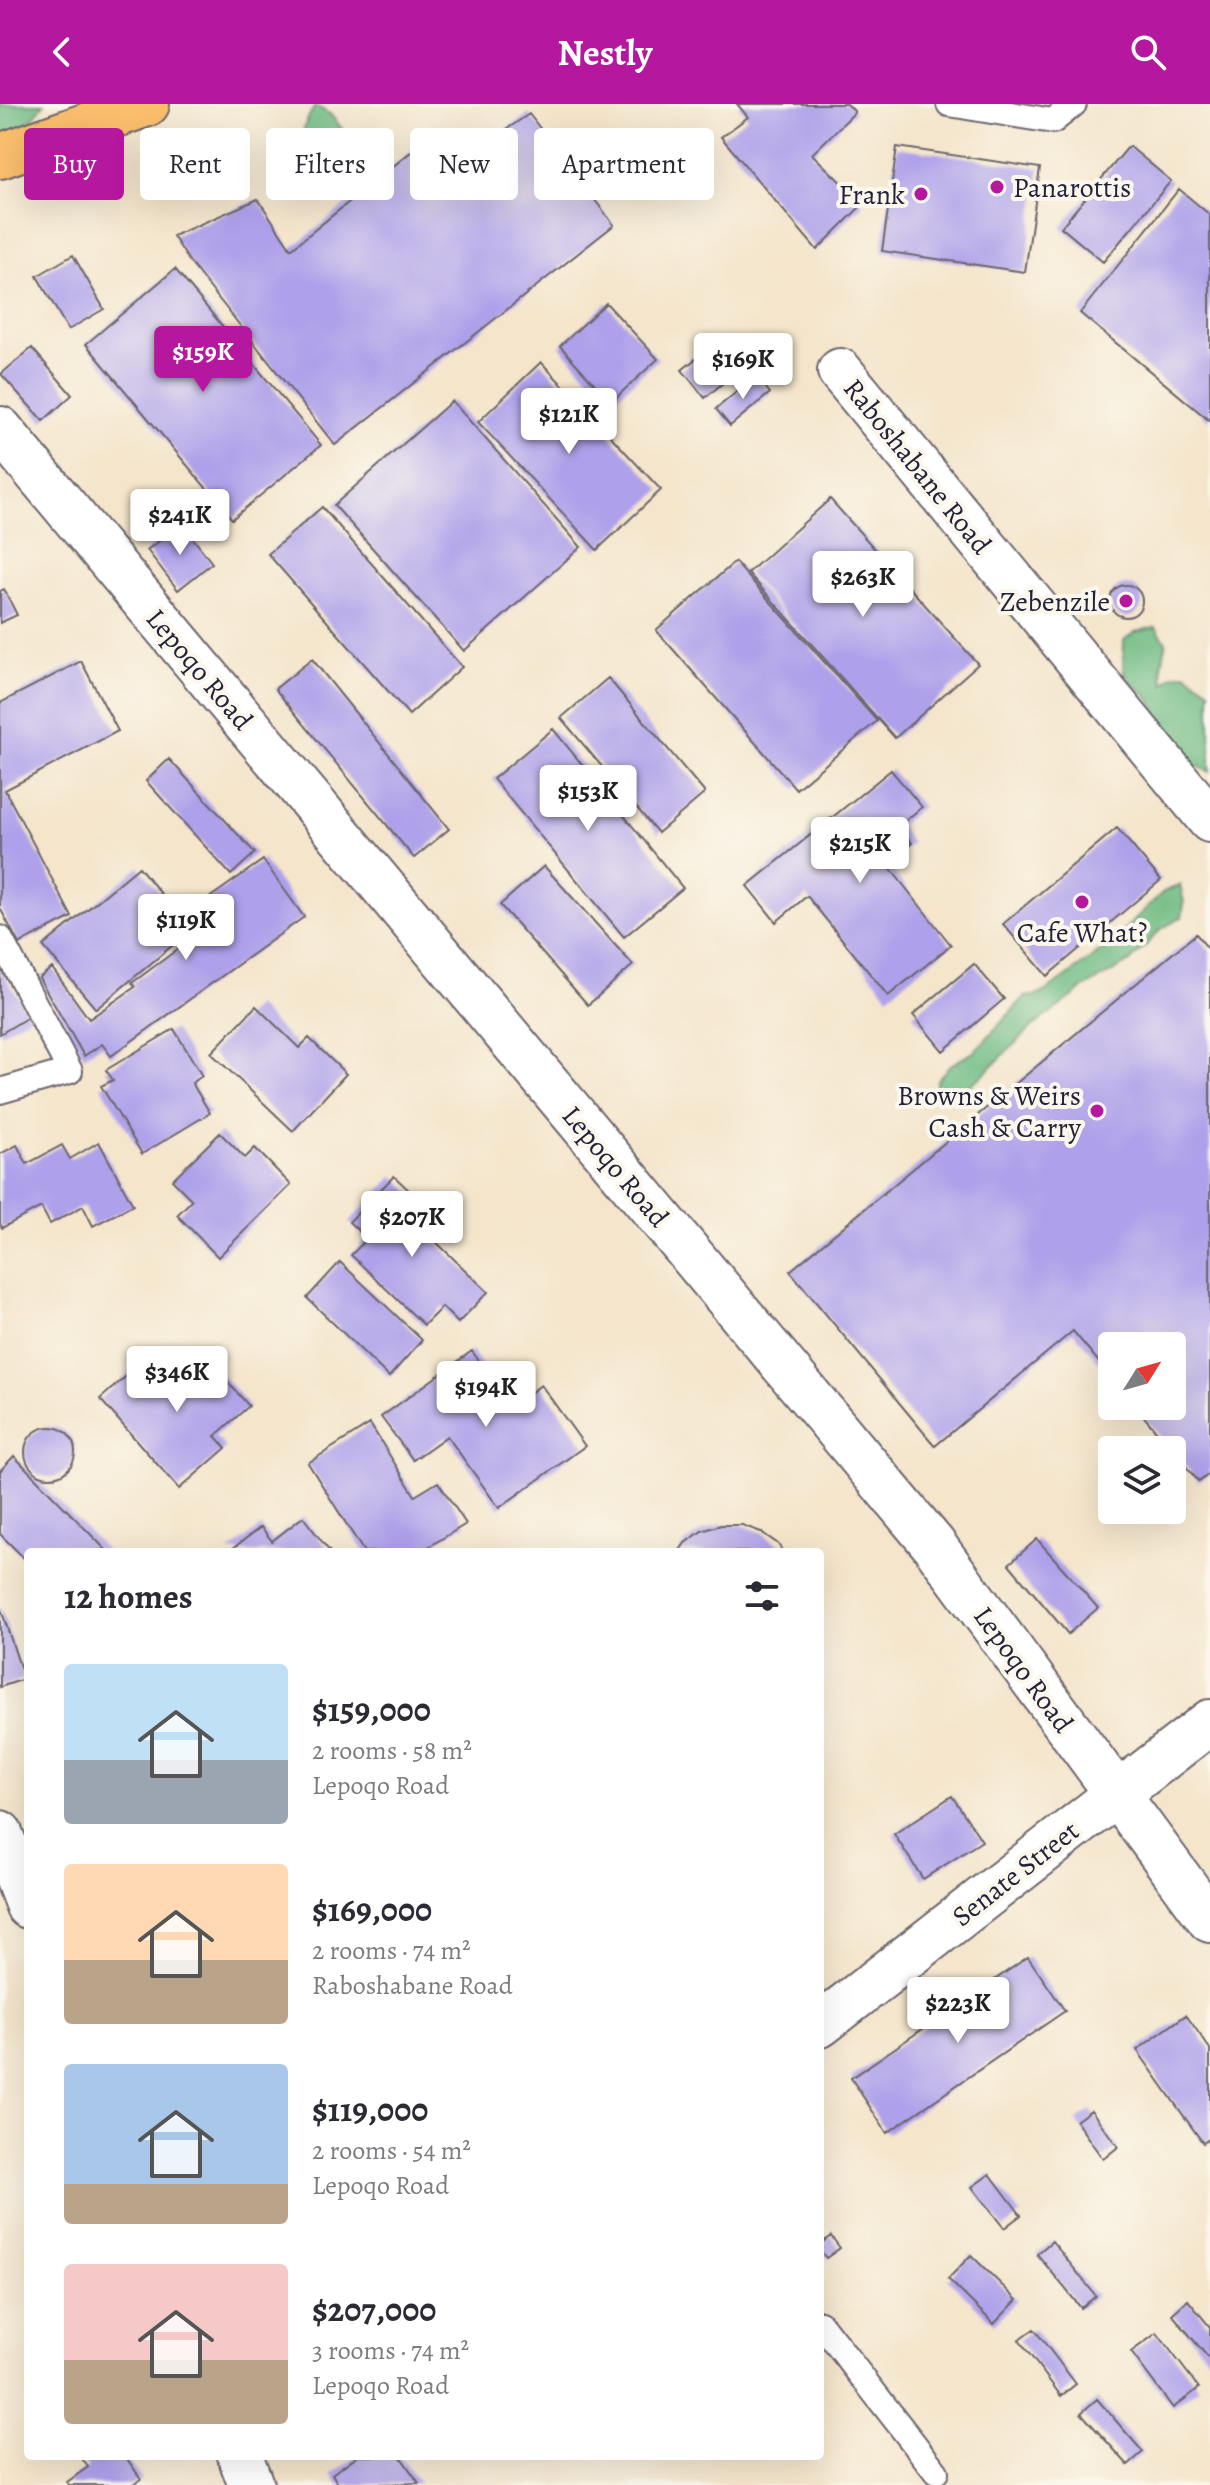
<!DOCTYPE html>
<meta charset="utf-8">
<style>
body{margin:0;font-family:Alegreya,serif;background:#f2f2f3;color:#2b2b33;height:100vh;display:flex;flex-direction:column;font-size:30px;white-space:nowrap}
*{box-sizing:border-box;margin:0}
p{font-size:26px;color:#7c7c81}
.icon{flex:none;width:44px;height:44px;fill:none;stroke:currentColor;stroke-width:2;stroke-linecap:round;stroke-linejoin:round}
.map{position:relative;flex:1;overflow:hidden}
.panel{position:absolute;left:24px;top:1444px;width:800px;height:912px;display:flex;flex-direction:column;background:#fff;border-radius:8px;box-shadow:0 8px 32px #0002}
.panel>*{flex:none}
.guide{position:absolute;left:24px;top:24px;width:800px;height:72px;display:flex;gap:16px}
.needle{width:52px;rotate:53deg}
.fabs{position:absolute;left:1098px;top:1228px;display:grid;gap:16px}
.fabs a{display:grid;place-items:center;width:88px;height:88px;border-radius:8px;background:#fff;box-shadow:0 8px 32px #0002;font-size:40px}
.price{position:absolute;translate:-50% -68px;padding:0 18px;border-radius:8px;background:#fff;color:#222;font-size:26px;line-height:52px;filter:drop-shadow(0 2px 4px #0008)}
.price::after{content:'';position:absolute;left:50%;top:48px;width:24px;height:18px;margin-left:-12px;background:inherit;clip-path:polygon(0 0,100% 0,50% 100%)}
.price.selected{background:#b5179e;color:#fff}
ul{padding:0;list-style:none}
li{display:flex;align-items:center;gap:24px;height:200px;padding:0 40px}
li span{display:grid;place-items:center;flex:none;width:224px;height:160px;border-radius:8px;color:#555}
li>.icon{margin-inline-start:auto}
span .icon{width:96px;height:96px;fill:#fffc;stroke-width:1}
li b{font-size:34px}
h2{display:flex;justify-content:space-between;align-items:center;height:96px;padding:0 40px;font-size:34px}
.tag{padding:0 28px;border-radius:8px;background:#fff;box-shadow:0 8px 32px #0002;font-size:28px;line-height:72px}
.tag.selected{background:#b5179e;color:#fff}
header{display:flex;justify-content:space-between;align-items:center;height:104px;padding:0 40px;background:#b5179e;color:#fff;font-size:36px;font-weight:700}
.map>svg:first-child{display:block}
</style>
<header><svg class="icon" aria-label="back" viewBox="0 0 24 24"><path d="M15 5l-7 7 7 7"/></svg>Nestly<svg class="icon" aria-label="search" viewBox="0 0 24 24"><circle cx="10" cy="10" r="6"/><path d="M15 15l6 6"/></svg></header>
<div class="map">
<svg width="1210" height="2381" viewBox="0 0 1210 2381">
<rect width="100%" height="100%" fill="#fbf7ec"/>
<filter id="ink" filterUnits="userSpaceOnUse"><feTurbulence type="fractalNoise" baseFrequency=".0125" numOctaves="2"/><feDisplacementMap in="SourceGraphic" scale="16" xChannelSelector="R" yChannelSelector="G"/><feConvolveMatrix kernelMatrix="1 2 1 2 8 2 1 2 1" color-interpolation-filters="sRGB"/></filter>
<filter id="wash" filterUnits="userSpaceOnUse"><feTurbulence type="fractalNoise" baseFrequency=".006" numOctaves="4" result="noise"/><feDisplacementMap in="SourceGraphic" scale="32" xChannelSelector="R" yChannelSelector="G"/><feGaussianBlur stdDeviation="1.8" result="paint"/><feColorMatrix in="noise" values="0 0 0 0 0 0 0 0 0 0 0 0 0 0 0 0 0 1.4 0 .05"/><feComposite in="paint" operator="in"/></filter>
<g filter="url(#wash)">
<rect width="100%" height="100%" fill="#f4e5cb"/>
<path fill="#6fbb82" stroke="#486e5e" stroke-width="2" d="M 0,0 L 44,0 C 32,18 21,27 0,30 Z
M 315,2 L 330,10 L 352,37 L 372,46 L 374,59 C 355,78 349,80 322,78 C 302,51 294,32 315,2 Z
M 1156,523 L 1166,538 L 1162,563 L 1164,580 L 1173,571 L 1186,569 L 1210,586 L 1210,668 L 1191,659 L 1148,593 L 1128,575 L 1123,566 L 1124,536 L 1135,528 Z
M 1180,781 L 1184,799 L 1182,813 L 1161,825 L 1130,858 L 1084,884 L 1032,923 L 984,970 L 964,985 L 935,990 L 937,976 L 950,961 L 974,948 L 1025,893 L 1039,891 L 1064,875 L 1106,843 L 1163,788 Z"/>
<g id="blocks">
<path fill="#aea0ea" d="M 737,0 L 847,0 L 855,8 L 812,50 L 863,100 L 817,146 L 721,33 L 748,13 Z
M 529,10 L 614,121 L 335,341 L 191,160 L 173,132 L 258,95 L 291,145 L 428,34 L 451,63 Z
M 1129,42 L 1171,77 L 1103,158 L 1061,123 Z
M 897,43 L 1040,64 L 1025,168 L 882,147 Z
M 1179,85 L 1210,111 L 1210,317 L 1080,209 Z
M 73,151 L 104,205 L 68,226 L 37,172 Z
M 175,165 L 321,341 L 232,415 L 86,240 Z
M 606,199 L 658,255 L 611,298 L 560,242 Z
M 32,244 L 72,291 L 43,317 L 1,270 Z
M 709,244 L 731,272 L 705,294 L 682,266 Z
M 541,258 L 661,386 L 597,446 L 478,318 Z
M 756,272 L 770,289 L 730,322 L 716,305 Z
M 452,297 L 581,443 L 464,547 L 334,401 Z
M 830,395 L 978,560 L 895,634 L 748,469 Z
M 322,403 L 462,563 L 409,611 L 268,450 Z
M 182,420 L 212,459 L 178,486 L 147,446 Z
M 735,458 L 877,617 L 796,685 L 656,526 Z
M1110 497a16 16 0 1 1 32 0a16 16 0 1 1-32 0Z
M 4,485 L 17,511 L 0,519 L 0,487 Z
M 312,555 L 449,725 L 414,754 L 275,585 Z
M 81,557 L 118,627 L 5,686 L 72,813 L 19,840 L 0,804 L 0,599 Z
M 608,574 L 705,689 L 658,729 L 561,614 Z
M 553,625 L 683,784 L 624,833 L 493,675 Z
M 169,655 L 255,749 L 231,771 L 146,677 Z
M 891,666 L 922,703 L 899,722 L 912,739 L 886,759 L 951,841 L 888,892 L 807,792 L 776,818 L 747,782 Z
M 1117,724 L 1161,776 L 1047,872 L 1003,820 Z
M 263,756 L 304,813 L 111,952 L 102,940 L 84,952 L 39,874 L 52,864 L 89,915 L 135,883 L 132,879 L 201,828 L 188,809 Z
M 544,762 L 633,861 L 588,901 L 500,801 Z
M 139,763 L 191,826 L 96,905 L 43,842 Z
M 1196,830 L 1210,847 L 1210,1369 L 1199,1378 L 1135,1302 L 1172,1302 L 1172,1242 L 1112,1242 L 1112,1274 L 1073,1227 L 935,1342 L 790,1167 Z
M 974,860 L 1004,895 L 943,947 L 913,911 Z
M 0,864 L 30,912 L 0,930 Z
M 256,902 L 299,944 L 309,934 L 346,970 L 293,1027 L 211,949 Z
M 174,925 L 202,972 L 192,979 L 210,1009 L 142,1050 L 101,982 L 113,976 L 106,966 Z
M 220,1029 L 245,1054 L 255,1044 L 291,1081 L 218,1153 L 177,1111 L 192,1096 L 172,1076 Z
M 99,1038 L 133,1101 L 93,1122 L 83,1102 L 50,1120 L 41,1103 L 2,1124 L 0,1120 L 0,1050 L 17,1041 L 27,1060 L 62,1041 L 70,1055 Z
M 394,1072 L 416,1093 L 403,1106 L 488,1188 L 458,1219 L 442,1203 L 424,1221 L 351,1151 L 367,1135 L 349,1118 Z
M 340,1158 L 422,1236 L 389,1273 L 307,1194 Z
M 197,1243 L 249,1302 L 215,1332 L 226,1344 L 179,1385 L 100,1295 L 147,1254 L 172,1283 L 182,1275 L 173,1264 Z
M 472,1247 L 511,1303 L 541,1281 L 585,1342 L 499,1404 L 447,1332 L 413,1356 L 381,1313 Z
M 370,1320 L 415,1392 L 438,1378 L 466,1420 L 420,1448 L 364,1448 L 308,1359 Z
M25 1348a25 25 0 1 1 50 0a25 25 0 1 1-50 0Z
M 14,1352 L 106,1446 L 104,1448 L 28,1448 L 28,1458 L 0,1430 L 0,1367 Z
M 303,1413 L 330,1448 L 228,1448 L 261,1423 L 272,1437 Z
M 721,1421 L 742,1421 L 761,1428 L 778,1440 L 783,1448 L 679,1448 L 685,1439 L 702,1427 Z
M 1037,1435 L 1098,1504 L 1068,1530 L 1009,1460 Z
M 0,1502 L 24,1575 L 0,1583 Z
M 952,1692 L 982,1737 L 923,1775 L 894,1730 Z
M 1028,1853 L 1065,1907 L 887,2029 L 851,1974 Z
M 1186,1911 L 1210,1945 L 1210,2034 L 1203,2039 L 1137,1946 Z
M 1091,2006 L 1118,2043 L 1103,2055 L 1076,2017 Z
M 990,2070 L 1021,2111 L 1004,2124 L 972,2083 Z
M 831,2132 L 840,2144 L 826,2154 L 820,2146 L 820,2140 Z
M 1052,2137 L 1096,2192 L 1081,2204 L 1037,2150 Z
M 971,2151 L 1017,2196 L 994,2220 L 948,2175 Z
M 1188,2196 L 1210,2223 L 1210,2256 L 1172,2210 Z
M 1034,2225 L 1076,2280 L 1061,2292 L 1019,2236 Z
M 1157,2229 L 1199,2284 L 1173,2304 L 1131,2248 Z
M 1097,2295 L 1143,2348 L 1128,2361 L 1081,2309 Z
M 80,2352 L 125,2352 L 141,2375 L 132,2381 L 69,2381 L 67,2378 L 88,2363 Z
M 357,2352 L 400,2352 L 419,2379 L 339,2381 L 332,2370 Z"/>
</g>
</g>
<g filter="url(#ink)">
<use href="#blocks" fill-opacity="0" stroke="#6c666d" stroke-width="2"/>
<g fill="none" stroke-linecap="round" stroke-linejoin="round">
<defs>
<path id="lane" d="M 949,0 L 1053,17 L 1074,0
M 0,834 L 70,967 L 0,987
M 820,2219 L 936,2368"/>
<path id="street" d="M 840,267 L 1210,716
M 0,325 L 933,1440 L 1210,1816
M 0,1729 L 28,1802
M 820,1921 L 1210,1618
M 240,2352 L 251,2381"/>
<path id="primary" d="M 0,52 L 147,0"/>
</defs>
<use href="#lane" stroke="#6c666d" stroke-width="28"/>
<use href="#street" stroke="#6c666d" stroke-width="48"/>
<use href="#primary" stroke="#6c666d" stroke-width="48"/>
<use href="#lane" stroke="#fff" stroke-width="24"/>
<use href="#street" stroke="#fff" stroke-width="44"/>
<use href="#primary" stroke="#fabe6d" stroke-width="44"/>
</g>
</g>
<g fill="#b5179e" stroke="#fbf7ec" stroke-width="3">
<circle cx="997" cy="83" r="8"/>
<circle cx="921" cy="90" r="8"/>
<circle cx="1126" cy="497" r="8"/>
<circle cx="1082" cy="798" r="8"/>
<circle cx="1097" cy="1007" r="8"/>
</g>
<g text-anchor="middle" stroke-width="8" stroke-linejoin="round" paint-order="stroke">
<g font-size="28" fill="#22223b" stroke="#fbf7ec" text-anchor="end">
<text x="1013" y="93" text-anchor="start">Panarottis</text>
<text x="905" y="100">Frank</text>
<text x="1110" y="507">Zebenzile</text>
<text x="1082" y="838" text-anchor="middle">Cafe What?</text>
<text x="1081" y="1001">Browns &amp; Weirs<tspan x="1081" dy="32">Cash &amp; Carry</tspan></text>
</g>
<g font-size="28" fill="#22223b" stroke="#fbf7ec">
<text transform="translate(918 362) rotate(51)" y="10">Raboshabane Road</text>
<text transform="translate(200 565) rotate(50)" y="10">Lepoqo Road</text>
<text transform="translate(616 1062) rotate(50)" y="10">Lepoqo Road</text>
<text transform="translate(1024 1565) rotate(54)" y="10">Lepoqo Road</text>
<text transform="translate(1015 1769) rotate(-38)" y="10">Senate Street</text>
</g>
</g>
</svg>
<div class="fabs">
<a><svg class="needle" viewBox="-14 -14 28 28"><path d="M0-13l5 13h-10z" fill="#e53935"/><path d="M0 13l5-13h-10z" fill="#7c7c81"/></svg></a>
<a><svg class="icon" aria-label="layers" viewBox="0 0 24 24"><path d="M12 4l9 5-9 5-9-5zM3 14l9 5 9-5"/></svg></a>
</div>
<b class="price selected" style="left:203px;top:290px">$159K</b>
<b class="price" style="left:743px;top:297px">$169K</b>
<b class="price" style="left:569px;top:352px">$121K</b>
<b class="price" style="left:180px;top:453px">$241K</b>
<b class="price" style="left:863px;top:515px">$263K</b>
<b class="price" style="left:588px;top:729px">$153K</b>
<b class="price" style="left:860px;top:781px">$215K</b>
<b class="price" style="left:186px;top:858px">$119K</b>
<b class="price" style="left:412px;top:1155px">$207K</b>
<b class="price" style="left:177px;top:1310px">$346K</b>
<b class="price" style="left:486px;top:1325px">$194K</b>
<b class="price" style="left:958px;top:1941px">$223K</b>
<div class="guide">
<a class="tag selected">Buy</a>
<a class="tag">Rent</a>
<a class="tag">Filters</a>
<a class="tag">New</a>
<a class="tag">Apartment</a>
</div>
<section class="panel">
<h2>12 homes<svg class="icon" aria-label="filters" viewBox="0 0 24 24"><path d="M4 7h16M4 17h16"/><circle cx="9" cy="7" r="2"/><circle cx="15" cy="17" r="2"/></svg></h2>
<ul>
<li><span style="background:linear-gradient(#bfe0f5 60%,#9aa5b1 0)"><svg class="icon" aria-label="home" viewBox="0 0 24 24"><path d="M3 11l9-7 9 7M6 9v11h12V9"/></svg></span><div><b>$159,000</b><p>2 rooms · 58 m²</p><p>Lepoqo Road</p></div></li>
<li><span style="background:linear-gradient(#ffd9b3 60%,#b9a48a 0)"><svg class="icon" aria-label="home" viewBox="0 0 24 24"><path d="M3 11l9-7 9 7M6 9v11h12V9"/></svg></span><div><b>$169,000</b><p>2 rooms · 74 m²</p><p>Raboshabane Road</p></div></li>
<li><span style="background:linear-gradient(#a9c7e8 75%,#b9a48a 0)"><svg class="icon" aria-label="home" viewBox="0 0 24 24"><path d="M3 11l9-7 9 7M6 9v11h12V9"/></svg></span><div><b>$119,000</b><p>2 rooms · 54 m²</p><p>Lepoqo Road</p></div></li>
<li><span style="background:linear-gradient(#f6c9c9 60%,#b9a48a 0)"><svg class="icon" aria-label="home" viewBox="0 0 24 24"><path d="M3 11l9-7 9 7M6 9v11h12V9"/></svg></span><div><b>$207,000</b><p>3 rooms · 74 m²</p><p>Lepoqo Road</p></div></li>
</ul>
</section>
</div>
